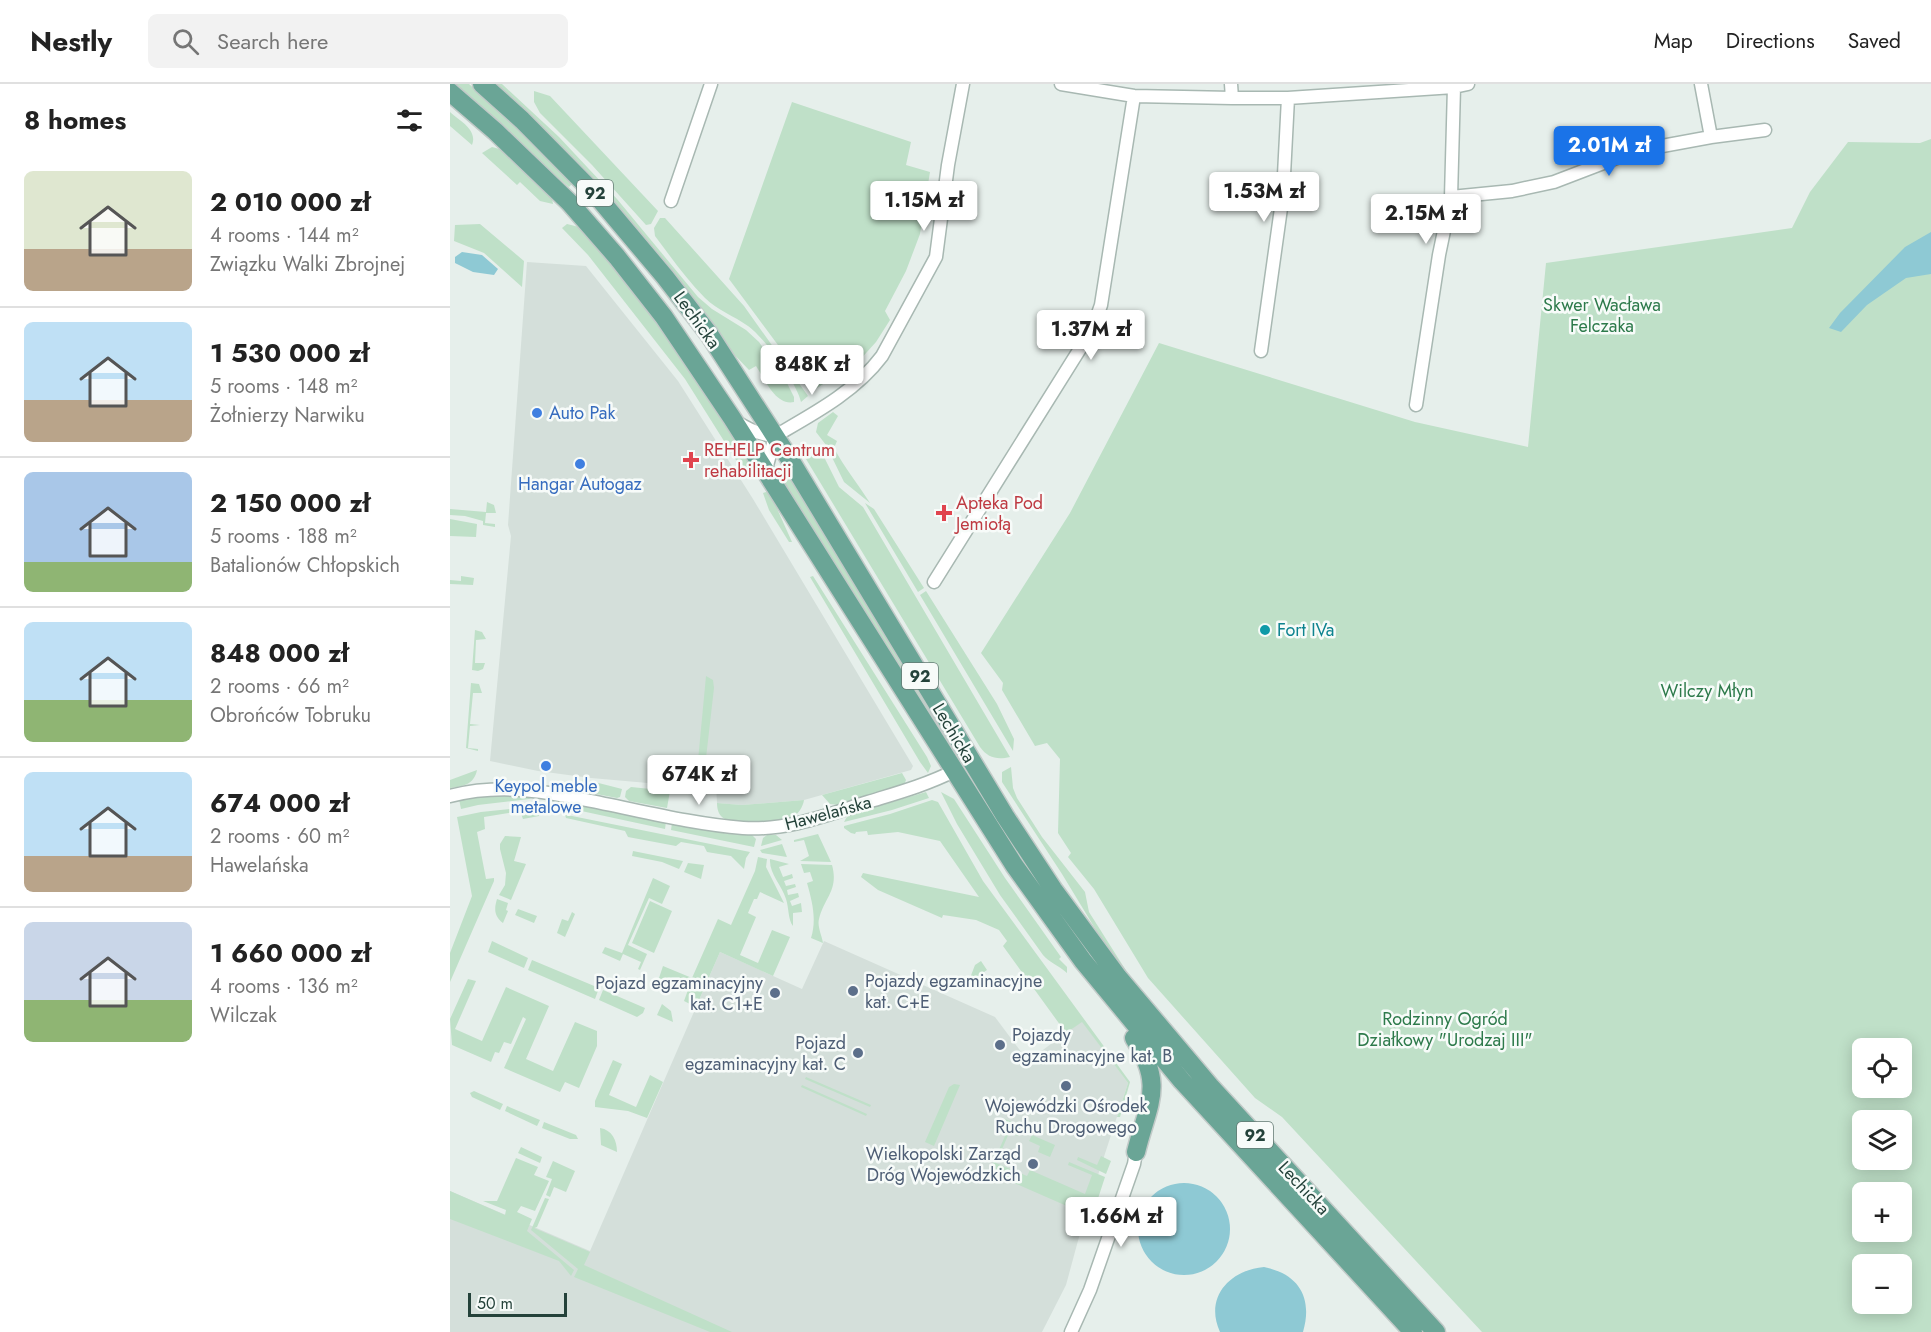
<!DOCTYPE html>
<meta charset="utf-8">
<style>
body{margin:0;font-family:Jost,sans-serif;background:#f2f2f2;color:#222;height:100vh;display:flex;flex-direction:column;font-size:22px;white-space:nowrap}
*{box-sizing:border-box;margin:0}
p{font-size:20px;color:#767676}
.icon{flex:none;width:33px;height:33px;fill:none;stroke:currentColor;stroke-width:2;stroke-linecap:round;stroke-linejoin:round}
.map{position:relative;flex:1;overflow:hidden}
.sheet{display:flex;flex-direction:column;background:#fff;width:450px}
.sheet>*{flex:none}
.controls{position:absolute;left:1402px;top:954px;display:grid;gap:12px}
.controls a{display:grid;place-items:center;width:60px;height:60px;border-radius:9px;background:#fff;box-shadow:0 3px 15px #0003;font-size:30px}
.scale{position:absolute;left:18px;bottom:15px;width:99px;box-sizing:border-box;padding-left:6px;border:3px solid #24423a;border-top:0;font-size:16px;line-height:21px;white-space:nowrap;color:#24423a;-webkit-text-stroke:4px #f7fbf9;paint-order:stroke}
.price{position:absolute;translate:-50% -51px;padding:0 14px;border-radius:6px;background:#fff;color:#222;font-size:20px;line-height:39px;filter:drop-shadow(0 2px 3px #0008)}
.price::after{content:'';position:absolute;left:50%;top:36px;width:18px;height:14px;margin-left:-9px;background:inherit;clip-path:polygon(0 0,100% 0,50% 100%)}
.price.on{background:#1a73e8;color:#fff}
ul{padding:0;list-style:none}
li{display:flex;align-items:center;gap:18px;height:150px;padding:0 24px}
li+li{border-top:2px solid #e0e0e0}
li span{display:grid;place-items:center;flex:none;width:168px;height:120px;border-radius:9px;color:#555}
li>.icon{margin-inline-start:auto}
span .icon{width:72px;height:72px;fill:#fffc;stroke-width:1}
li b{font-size:26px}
h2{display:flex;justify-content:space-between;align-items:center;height:72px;padding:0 24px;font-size:26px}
header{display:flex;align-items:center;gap:36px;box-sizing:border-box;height:84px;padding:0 30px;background:#fff;border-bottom:2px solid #e0e0e0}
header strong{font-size:28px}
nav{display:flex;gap:33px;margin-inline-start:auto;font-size:21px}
.search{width:420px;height:54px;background:#f2f2f2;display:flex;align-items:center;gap:15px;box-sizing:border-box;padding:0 21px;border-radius:9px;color:#767676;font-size:22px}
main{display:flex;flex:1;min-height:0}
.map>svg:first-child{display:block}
</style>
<header>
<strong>Nestly</strong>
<div class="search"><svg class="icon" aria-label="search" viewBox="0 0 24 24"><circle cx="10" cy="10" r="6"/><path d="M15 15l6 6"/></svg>Search here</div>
<nav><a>Map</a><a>Directions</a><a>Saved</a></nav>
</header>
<main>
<section class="sheet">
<h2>8 homes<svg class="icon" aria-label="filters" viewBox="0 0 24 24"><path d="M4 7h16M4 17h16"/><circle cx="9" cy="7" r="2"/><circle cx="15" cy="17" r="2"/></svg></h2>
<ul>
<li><span style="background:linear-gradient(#dfe7d0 65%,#b9a48a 0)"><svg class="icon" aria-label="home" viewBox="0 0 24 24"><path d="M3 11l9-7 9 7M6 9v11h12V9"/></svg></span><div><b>2 010 000 zł</b><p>4 rooms · 144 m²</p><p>Związku Walki Zbrojnej</p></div></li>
<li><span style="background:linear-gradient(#bfe0f5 65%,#b9a48a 0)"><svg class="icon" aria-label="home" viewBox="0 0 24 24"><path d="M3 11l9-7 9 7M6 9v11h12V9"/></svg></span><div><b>1 530 000 zł</b><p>5 rooms · 148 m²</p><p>Żołnierzy Narwiku</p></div></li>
<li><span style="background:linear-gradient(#a9c7e8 75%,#8fb573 0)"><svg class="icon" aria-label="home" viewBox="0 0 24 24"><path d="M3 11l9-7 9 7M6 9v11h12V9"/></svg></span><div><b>2 150 000 zł</b><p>5 rooms · 188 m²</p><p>Batalionów Chłopskich</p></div></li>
<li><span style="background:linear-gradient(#bfe0f5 65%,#8fb573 0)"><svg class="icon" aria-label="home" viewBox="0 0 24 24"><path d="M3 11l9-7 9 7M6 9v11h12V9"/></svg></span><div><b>848 000 zł</b><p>2 rooms · 66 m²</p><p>Obrońców Tobruku</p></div></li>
<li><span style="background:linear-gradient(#bfe0f5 70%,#b9a48a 0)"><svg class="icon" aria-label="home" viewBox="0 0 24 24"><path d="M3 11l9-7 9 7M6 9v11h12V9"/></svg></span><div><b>674 000 zł</b><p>2 rooms · 60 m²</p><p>Hawelańska</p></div></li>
<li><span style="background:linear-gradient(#c9d6e8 65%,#8fb573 0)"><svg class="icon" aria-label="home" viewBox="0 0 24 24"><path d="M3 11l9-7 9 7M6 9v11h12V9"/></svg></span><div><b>1 660 000 zł</b><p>4 rooms · 136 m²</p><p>Wilczak</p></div></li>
</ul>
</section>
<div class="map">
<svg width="1481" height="1248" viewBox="0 0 1481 1248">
<rect width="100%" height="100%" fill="#e6efeb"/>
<path fill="#d4dfda" d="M 77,178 L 136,182 L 228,297 L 303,415 L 463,682 L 461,686 L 354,716 L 292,721 L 267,719 L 266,700 L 233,697 L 232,702 L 141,694 L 88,687 L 40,677 L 61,452 L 58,441 Z
M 374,857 L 545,933 L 578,977 L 632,937 L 678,999 L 635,1131 L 616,1201 L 592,1248 L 0,1248 L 0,1107 L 140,1167 L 270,868 L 352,905 Z"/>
<path fill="#bfe0c8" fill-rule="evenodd" d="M 2,0 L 19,0 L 82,57 L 123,99 L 119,103 L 105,91 Z
M 44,0 L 52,0 L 109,53 L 167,115 L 248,213 L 262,225 L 296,246 L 309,258 L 337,299 L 344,313 L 344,318 C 325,322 315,295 306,282 L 299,286 L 275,261 Z
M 84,7 L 100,12 L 208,127 L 201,140 L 196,141 L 142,81 L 90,29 L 84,18 Z
M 342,18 L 461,58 L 456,81 L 480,88 L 470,150 L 456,187 L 435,227 L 440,236 L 426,258 L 407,279 L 362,307 L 279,195 Z
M 0,28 C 10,37 28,46 22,61 L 0,42 Z
M 1481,55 L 1481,1248 L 1032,1248 L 832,1033 L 805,1014 L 698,894 L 644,805 L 618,773 L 621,769 L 608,749 L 610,675 L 597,659 L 585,662 L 552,606 L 553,599 L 531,569 L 620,429 L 709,259 L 965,338 L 1078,363 L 1096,179 L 1342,144 L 1360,108 L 1398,58 L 1470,59 ZM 1413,964 L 1452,964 L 1452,1004 L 1413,1004 ZM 1413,1036 L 1452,1036 L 1452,1076 L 1413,1076 ZM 1413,1108 L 1452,1108 L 1452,1148 L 1413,1148 ZM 1413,1180 L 1452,1180 L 1452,1220 L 1413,1220 Z
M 42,63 L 57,67 L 55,69 L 102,114 L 103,120 L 90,117 L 70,98 L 67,101 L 32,69 Z
M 210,134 L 215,134 L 294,222 L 358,312 L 351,318 C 347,299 314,253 298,242 C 284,232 267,226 255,214 C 236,195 221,173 205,152 L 204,144 Z
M 30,140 L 74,177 L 72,203 L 34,169 L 4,157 L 5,141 Z
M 117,140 L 129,143 C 198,219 252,305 307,391 L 296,392 L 235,295 L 138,171 L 112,144 Z
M 383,328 L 388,332 L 377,351 L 387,357 L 384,364 C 394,383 408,400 420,419 L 394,398 L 376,361 L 366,348 L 368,339 Z
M 368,369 L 374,373 L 389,403 L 413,423 L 560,673 C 547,676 538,674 530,663 L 356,375 Z
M 336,387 L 484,631 L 483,634 L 331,399 L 329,392 Z
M 316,408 L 320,409 L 342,458 L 339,458 L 319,426 L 313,409 Z
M 37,418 L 44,421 L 46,429 L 36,429 L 35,439 L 45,440 L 45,443 L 33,441 L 33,437 L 15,432 L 0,431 L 0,425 L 36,428 Z
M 415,419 L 424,425 L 474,504 L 468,508 Z
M 0,435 L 27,440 L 26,453 L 0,452 Z
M 11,492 L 24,494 L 23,501 L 0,500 L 0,496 L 11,497 Z
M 363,492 L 477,673 L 481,682 L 478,689 L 470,678 L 360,493 Z
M 476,507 L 547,620 L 564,655 L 563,667 L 470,511 Z
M 25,546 L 32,548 L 36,555 L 26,556 L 25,579 L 35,579 L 33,585 L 28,587 L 22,586 Z
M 256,592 L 263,596 L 264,604 L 255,683 L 252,687 L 247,687 Z
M 21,599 L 29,600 L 32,609 L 23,609 L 20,640 L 30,641 L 20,642 L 18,664 L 28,665 L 28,667 L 16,664 Z
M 561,683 L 563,704 L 567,714 L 592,753 L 635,808 L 639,828 L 682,896 L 649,851 L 612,790 L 552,698 L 552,688 Z
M 27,686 C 24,701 13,702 0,704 L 0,696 Z
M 452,689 L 456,696 L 454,701 L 389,721 L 380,720 L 372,711 Z
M 133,695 L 172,705 L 170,713 L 167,714 L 136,708 L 132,701 Z
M 181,703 L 220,707 L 217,724 L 179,717 L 175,713 L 176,707 Z
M 476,708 L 479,714 L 442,726 L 394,738 L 398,731 Z
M 491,708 L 504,715 L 555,794 L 611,873 L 609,875 L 617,883 L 617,889 C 608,881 599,878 593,871 L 550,811 L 507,740 Z
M 45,710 L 83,713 L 79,715 L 28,721 L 11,725 L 9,715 Z
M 354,716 C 353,723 348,731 341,734 C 329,740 287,741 275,735 C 269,732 267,726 267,719 L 292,721 Z
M 482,716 L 488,718 L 533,797 L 680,998 L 670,1033 L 667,1033 L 678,999 L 632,938 L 616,949 L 553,862 L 557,857 L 549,846 L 526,836 L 493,831 L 492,834 L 428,806 L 411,793 L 413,789 L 529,813 L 490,757 L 448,748 L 418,751 L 417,747 L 406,748 L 405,750 L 401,749 L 394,744 L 394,742 L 440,730 Z
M 122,722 L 138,723 L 216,738 L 215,745 L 122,725 Z
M 79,723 L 88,725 L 89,732 L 73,735 L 70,727 L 34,733 L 35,745 L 27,748 L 36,795 L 44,794 L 44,797 L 0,898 L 0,869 L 22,812 L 7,733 L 31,728 Z
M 115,731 L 122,732 L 300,768 L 296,774 L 294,785 L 281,772 L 257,768 L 254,762 L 231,758 L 226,762 L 178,753 L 175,747 L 116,734 Z
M 222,739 L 279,750 L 302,751 L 306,755 L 304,763 L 221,746 Z
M 368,750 L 381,778 L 350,777 L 359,772 L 354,756 L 344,758 L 344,756 Z
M 317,751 L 326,751 L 332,756 L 311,762 L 313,754 Z
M 55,752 L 71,753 L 64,777 L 76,780 L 61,816 L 49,811 L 55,801 L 56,789 L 50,765 L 50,760 Z
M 332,760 L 337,773 L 312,769 L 310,766 Z
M 183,767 L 233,777 L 229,785 L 212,778 L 182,772 Z
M 308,773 L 317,775 L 316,783 L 334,819 L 310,808 L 307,815 L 304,815 L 298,829 L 306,833 L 290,871 L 308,879 L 322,846 L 340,853 L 323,892 L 270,868 L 246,923 L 234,917 L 238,906 L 209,894 L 213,882 L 242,894 L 268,835 L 281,841 L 305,787 Z
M 320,775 L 339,780 L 329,783 L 333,793 L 342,790 L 343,794 L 334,797 L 336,802 L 345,800 L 346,803 L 337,806 L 338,811 L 348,809 L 349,813 L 340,817 L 342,822 L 351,819 L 352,828 L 343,829 L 343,842 C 338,836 339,824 336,815 C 332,801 319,790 320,775 Z
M 238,779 L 254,781 L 251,795 L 234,788 Z
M 351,780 L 382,781 C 389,806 374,814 369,835 C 367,842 372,852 373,859 L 361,854 C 367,835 362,817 357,799 L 363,797 L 360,788 L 354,789 Z
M 203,794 L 220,802 L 212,820 L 199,814 L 178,861 L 197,870 L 190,886 L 188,885 L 191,878 L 173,870 L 170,877 L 152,869 L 155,863 L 172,869 Z
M 47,815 L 58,819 L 56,826 L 58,827 L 53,839 C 44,832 44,825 47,815 Z
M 200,817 L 222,827 L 204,869 L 182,859 Z
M 68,825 L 87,832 L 84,839 L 65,831 Z
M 122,828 L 125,830 L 115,853 L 107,849 L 112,835 L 118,837 Z
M 42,857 L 78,874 L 74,884 L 38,868 Z
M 82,876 L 149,904 L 145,915 L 78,886 Z
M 531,877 L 537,886 L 528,892 L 520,894 L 525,881 Z
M 18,895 L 26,897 L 5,945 L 32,957 L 56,903 L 99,922 L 76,975 L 103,987 L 125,938 L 147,947 L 147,962 L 129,1004 L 115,998 L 110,1008 L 54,984 L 76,935 L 73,933 L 61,960 L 54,958 L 49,969 L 45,968 L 41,978 L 2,961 L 0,935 Z
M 153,906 L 195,924 L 193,929 L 187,933 L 149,916 Z
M 212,920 L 221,927 L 223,938 L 207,931 Z
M 163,976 L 172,980 L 159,1011 L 186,1023 L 200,991 L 213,998 L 197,1034 L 178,1027 L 145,1023 L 145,1017 Z
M 356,993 L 421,1021 L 420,1023 L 355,995 Z
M 504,1000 L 510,1001 L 484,1062 L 475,1058 L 499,1003 Z
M 352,1001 L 417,1030 L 416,1032 L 351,1003 Z
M 24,1007 L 53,1020 L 50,1026 L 22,1013 L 20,1009 Z
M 57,1022 L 90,1036 L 87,1042 L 55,1027 Z
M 555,1035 L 569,1041 L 571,1046 L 568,1052 L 559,1049 L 546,1079 L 577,1092 L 580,1086 L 635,1110 L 642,1091 L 618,1081 L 619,1078 L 655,1093 L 642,1133 L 539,1088 L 560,1041 L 552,1037 Z
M 94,1038 L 126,1051 L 128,1055 L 120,1055 L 92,1044 Z
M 150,1044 C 162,1046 167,1056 167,1068 L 151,1061 Z
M 582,1051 L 605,1061 L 600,1073 L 588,1068 L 590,1062 L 579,1057 Z
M 71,1063 L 92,1073 L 90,1079 L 68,1069 Z
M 651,1072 L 661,1077 L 656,1090 L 627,1076 L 628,1073 L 647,1081 Z
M 66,1074 L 88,1083 L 84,1091 L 99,1097 L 85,1127 L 71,1122 L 67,1128 L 82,1135 L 77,1147 L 124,1186 L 121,1192 L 109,1177 L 0,1135 L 0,1107 L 55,1131 L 56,1126 L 33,1117 L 47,1117 Z
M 103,1077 L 125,1087 L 116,1108 L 104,1103 L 100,1113 L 96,1111 L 102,1095 L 96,1093 Z
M 95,1114 L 99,1115 L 87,1143 L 84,1144 L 140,1168 L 134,1181 L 282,1248 L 260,1248 L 124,1193 L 128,1185 L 81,1146 Z"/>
<path fill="#8ec9d4" d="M 1481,148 L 1481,190 L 1456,194 L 1417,221 L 1391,248 L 1379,244 L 1390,229 L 1455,163 Z
M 12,168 L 32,171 L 48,185 L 44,191 L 23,188 L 5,179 L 5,173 Z
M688 1145a46 46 0 1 1 92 0a46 46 0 1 1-92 0Z
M 814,1183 C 849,1190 863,1214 853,1248 L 770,1248 C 754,1213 780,1186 814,1183 Z"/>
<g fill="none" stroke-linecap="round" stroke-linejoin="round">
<defs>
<path id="minor" d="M 611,0 L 684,12 L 782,14 L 838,14 L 1004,3 L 1018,0
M 781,0 L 782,14
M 1251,0 L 1261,53
M 1001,113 L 1062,107 L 1104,98 L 1185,67 L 1261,53 L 1315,46
M 221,117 L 261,0
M 811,267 L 833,110 L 838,14
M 966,321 L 989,171 L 1001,113 L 1004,3
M 287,338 C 299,346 310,351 325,352 C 363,330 405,308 432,272 L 486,173 L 498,81 L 513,0
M 315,389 L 325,352
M 484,498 L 643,244 L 651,221 L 684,12
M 0,712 C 47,700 89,706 136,716 C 188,726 241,740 293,744 C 337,747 377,731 418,718 C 447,709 476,701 504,687
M 621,1248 L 640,1206 L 684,1080 L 686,1068"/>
<path id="primary" d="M 32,0 L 72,36 L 146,111 L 215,193 L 259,250 L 339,374 L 555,732 L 603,805 L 668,893 L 760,1002 L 986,1248
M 0,8 L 45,47 L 120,119 L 167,173 L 214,233 L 282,334 L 564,781 L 633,877 L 732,997 L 963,1248
M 684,954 C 715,1002 698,1019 686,1068"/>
</defs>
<use href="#minor" stroke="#a8b8b2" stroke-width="15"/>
<use href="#primary" stroke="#c2cac8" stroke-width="21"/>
<use href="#minor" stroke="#fff" stroke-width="12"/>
<use href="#primary" stroke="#6aa596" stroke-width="18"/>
</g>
<g fill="#3f7fe0" stroke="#f7fbf9" stroke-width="2">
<circle cx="87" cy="329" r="6"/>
<circle cx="130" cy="380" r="6"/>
<circle cx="96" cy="682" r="6"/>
</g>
<g fill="#e0444e" stroke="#f7fbf9" stroke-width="2">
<path d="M238 367h6v6h6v6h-6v6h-6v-6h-6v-6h6z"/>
<path d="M491 420h6v6h6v6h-6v6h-6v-6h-6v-6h6z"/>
</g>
<circle fill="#0f9aa8" stroke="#f7fbf9" stroke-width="2" cx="815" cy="546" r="6"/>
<g fill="#5c6f8a" stroke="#f7fbf9" stroke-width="2">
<circle cx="403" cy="907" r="6"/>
<circle cx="325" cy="909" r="6"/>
<circle cx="550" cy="961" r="6"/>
<circle cx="408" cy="969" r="6"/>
<circle cx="616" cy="1002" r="6"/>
<circle cx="583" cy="1080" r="6"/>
</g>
<g text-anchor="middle" stroke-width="5" stroke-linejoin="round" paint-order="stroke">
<g fill="#f7fbf9" stroke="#637a73" stroke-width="1.5">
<rect x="127" y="96" width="36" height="26" rx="4.5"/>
<rect x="452" y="579" width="36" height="26" rx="4.5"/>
<rect x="787" y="1038" width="36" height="26" rx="4.5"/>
</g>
<g font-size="16" font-weight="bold" fill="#24423a">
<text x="145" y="115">92</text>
<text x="470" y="598">92</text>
<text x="805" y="1057">92</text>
</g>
<g font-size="18" fill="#2d7a4b" stroke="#f7fbf9">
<text x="1152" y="227">Skwer Wacława<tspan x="1152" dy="21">Felczaka</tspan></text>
<text x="1257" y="613">Wilczy Młyn</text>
<text x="995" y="941">Rodzinny Ogród<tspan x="995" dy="21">Działkowy "Urodzaj III"</tspan></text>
</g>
<g font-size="18" fill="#24423a" stroke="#f7fbf9">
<text transform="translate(247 236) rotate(54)" y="6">Lechicka</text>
<text transform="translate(504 649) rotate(59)" y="6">Lechicka</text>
<text transform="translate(378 729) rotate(-15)" y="6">Hawelańska</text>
<text transform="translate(854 1104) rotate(47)" y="6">Lechicka</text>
</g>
<g font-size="18" fill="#366cbe" stroke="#f7fbf9">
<text x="99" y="335" text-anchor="start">Auto Pak</text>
<text x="130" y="406">Hangar Autogaz</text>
<text x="96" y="708">Keypol meble<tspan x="96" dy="21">metalowe</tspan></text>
</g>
<g font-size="18" fill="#be3a42" stroke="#f7fbf9" text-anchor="start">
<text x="254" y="372">REHELP Centrum<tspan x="254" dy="21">rehabilitacji</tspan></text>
<text x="506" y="425">Apteka Pod<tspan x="506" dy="21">Jemiołą</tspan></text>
</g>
<g font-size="18" fill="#0d838f" stroke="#f7fbf9" text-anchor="start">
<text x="827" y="552">Fort IVa</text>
</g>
<g font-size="18" fill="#4e5e75" stroke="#f7fbf9" text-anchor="end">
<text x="415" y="903" text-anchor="start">Pojazdy egzaminacyjne<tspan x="415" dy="21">kat. C+E</tspan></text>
<text x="313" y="905">Pojazd egzaminacyjny<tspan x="313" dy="21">kat. C1+E</tspan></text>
<text x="562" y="957" text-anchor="start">Pojazdy<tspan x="562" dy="21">egzaminacyjne kat. B</tspan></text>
<text x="396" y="965">Pojazd<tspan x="396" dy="21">egzaminacyjny kat. C</tspan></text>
<text x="616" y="1028" text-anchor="middle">Wojewódzki Ośrodek<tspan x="616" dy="21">Ruchu Drogowego</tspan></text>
<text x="571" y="1076">Wielkopolski Zarząd<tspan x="571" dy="21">Dróg Wojewódzkich</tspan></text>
</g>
</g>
</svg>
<div class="controls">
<a><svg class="icon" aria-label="locate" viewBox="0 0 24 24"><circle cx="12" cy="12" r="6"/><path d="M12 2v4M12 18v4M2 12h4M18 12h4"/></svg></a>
<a><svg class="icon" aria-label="layers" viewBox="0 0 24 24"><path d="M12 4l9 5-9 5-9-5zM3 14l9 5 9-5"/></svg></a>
<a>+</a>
<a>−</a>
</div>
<div class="scale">50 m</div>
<b class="price on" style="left:1159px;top:93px">2.01M zł</b>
<b class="price" style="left:814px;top:139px">1.53M zł</b>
<b class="price" style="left:474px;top:148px">1.15M zł</b>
<b class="price" style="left:976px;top:161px">2.15M zł</b>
<b class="price" style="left:641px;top:277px">1.37M zł</b>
<b class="price" style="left:362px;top:312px">848K zł</b>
<b class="price" style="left:249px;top:722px">674K zł</b>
<b class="price" style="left:671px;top:1164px">1.66M zł</b>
</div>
</main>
